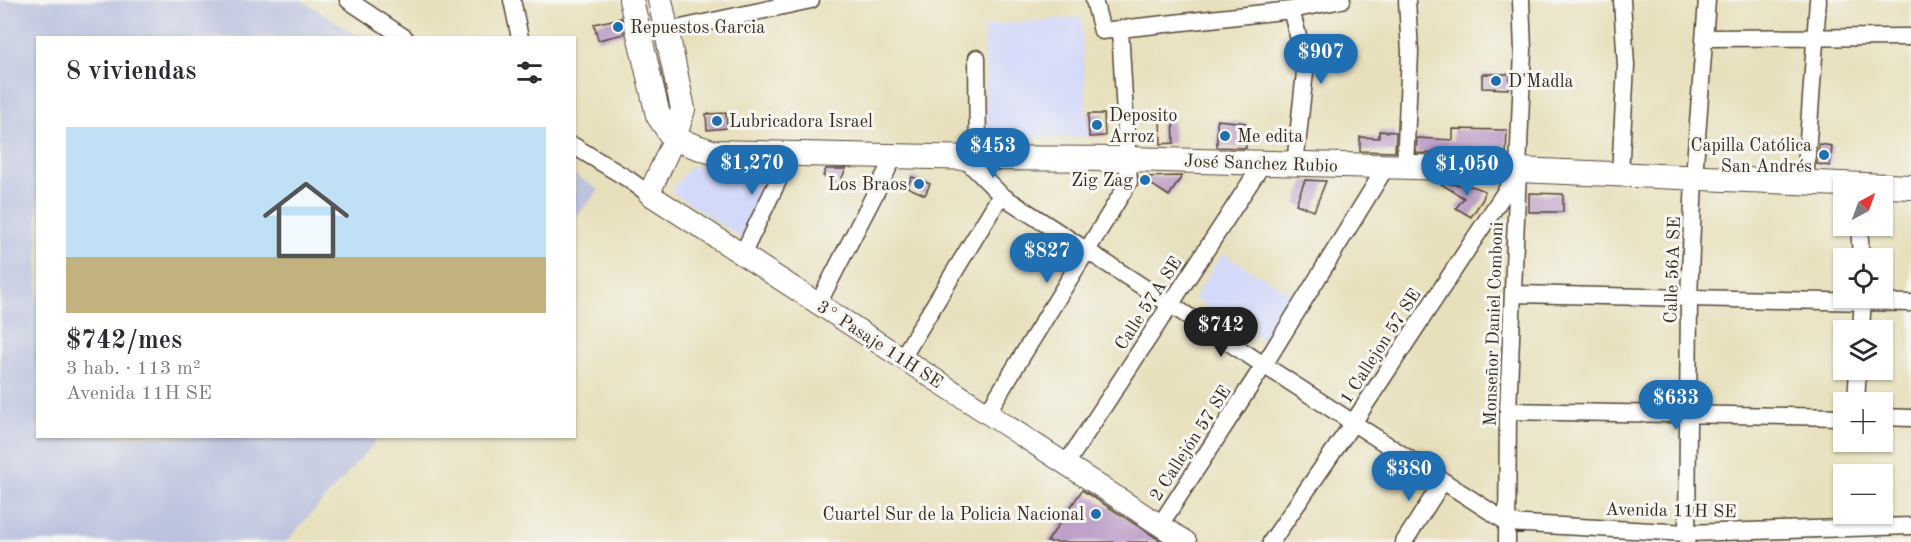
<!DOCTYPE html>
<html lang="es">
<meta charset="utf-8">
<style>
body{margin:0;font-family:"Old Standard TT",serif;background:#f2f2f3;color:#2b2b33;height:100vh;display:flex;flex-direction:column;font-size:22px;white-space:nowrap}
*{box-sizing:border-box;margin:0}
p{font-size:20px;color:#7c7c81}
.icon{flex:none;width:33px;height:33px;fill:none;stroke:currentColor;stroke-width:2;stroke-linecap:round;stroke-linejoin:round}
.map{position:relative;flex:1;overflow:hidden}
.sheet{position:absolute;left:36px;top:36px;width:540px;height:402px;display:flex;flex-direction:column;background:#fff;border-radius:0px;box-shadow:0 2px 4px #0004}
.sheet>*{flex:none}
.needle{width:39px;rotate:41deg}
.buttons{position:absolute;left:1833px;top:176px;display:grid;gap:12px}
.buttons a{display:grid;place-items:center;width:60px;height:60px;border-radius:0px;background:#fff;box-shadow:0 2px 4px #0004;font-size:30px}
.price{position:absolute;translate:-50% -51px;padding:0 14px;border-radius:21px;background:#1f6fb2;color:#fff;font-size:20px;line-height:39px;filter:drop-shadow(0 2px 3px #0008)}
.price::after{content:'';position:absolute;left:50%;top:36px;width:18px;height:14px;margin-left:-9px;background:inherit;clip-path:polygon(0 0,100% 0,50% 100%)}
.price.on{background:#222;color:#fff}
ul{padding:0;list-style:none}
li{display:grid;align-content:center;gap:12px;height:318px;padding:0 30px}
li+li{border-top:2px solid #e1e1e2}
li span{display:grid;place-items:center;height:186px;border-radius:0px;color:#555}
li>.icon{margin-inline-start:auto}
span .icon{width:108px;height:108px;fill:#fffc;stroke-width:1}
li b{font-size:26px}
h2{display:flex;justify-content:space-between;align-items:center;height:72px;padding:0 30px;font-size:26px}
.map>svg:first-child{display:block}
</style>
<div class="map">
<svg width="1911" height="542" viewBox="0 0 1911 542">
<rect width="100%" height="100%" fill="#f6f6f2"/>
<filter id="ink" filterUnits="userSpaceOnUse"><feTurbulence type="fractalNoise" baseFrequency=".0167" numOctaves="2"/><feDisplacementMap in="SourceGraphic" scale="12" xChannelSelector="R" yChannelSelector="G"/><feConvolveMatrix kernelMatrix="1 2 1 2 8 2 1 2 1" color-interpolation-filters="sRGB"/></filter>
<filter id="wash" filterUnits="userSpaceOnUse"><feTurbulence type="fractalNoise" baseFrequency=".008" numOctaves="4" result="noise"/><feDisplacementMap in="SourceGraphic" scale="24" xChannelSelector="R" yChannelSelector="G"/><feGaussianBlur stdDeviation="1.35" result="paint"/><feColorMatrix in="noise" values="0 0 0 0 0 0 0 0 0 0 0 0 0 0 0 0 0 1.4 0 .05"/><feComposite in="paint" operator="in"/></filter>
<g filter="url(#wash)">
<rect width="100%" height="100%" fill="#e8e0bc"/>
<path fill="#d3d9f9" d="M 1081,17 L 1088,136 L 987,140 L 984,26 Z
M 690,166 L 778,173 L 744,240 L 671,191 Z
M 1222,253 L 1300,298 L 1270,344 L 1194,299 Z"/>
<path fill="#bcc3de" d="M 0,0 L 301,0 L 360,37 L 38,38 L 38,436 L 380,437 L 286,542 L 0,542 Z
M 575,175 L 599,190 L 575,218 Z"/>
<g id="blocks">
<path fill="#b998c5" d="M 621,18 L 624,34 L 598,40 L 594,24 Z
M 1482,74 L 1510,74 L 1509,89 L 1482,88 Z
M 726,113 L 727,128 L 707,130 L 706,114 Z
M 1088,114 L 1104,114 L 1105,136 L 1089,137 Z
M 1173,117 L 1174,143 L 1161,144 L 1160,118 Z
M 1217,120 L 1246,123 L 1246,148 L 1217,147 Z
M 1453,129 L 1507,130 L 1506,155 L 1416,153 L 1417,138 L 1453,140 Z
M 1379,131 L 1396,132 L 1395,152 L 1360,151 L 1360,137 L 1379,138 Z
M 1819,144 L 1832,146 L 1830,166 L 1817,164 Z
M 826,169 L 846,169 L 839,184 L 823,176 Z
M 1182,176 L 1169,196 L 1140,177 Z
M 912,177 L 930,184 L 925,195 L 907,187 Z
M 1305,180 L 1326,181 L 1314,211 L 1296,204 Z
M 1438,182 L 1475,187 L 1485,191 L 1483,199 L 1471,217 L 1456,208 L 1464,198 Z
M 1529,193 L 1563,194 L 1563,212 L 1529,212 Z
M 1082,490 L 1163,542 L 1047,542 Z"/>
</g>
</g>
<g filter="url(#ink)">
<use href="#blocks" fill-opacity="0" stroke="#554536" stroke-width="1.5"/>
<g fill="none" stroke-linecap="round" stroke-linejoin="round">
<defs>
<path id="minor" d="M 348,0 L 405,38
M 512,0 L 520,38
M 1094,0 L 1102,31 L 1291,10 L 1342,0
M 1291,10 L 1304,58 L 1305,72 L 1295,164
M 667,31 L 811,0
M 1705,38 L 1911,37
M 977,58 L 978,158
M 574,146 L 628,179 L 649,194
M 964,158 L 1001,195 L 1508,523 L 1687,533 L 1911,526
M 1405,167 L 1410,52 L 1407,0
M 1620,174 L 1626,66 L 1622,0
M 1805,182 L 1818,0
M 1859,225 L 1861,258
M 742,255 L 792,152
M 1513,294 L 1911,303
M 818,304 L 895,155
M 1861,330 L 1863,297
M 902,358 L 1001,195
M 1856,402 L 1858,369
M 1508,411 L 1844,417
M 987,413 L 1129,182 L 1120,30
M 1882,417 L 1911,418
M 1066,464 L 1263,163
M 1160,525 L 1264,365 L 1386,167
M 1271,542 L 1353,423 L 1519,171
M 1404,542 L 1443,481
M 1507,542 L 1508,411 L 1523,50 L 1521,0
M 1687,542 L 1689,298 L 1694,178 L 1707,0"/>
<path id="tertiary" d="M 674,139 L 649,194 L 1186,542"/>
<path id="secondary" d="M 631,0 L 658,115 L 674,139
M 660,0 L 683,109 L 674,139
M 674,139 L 712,152 L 978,158 L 1128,159 L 1519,170 L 1911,187"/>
</defs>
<use href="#minor" stroke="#554536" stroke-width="19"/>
<use href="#tertiary" stroke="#554536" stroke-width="23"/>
<use href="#secondary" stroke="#554536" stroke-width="26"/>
<use href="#minor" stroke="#fff" stroke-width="16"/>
<use href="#tertiary" stroke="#fff" stroke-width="21"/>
<use href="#secondary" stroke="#fff" stroke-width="24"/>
</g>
</g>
<g fill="#1f6fb2" stroke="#f6f6f2" stroke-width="2">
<circle cx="618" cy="27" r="6"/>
<circle cx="1496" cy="81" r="6"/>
<circle cx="717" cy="121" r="6"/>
<circle cx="1097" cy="125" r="6"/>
<circle cx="1225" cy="136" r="6"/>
<circle cx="1824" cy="155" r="6"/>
<circle cx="1145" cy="180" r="6"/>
<circle cx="919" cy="184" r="6"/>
<circle cx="1096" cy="514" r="6"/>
</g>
<g text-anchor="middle" stroke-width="6" stroke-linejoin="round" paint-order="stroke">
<g font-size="18" fill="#3b2a1e" stroke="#f6f6f2" text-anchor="start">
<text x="630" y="33">Repuestos Garcia</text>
<text x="1508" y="87">D'Madla</text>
<text x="1109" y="121">Deposito<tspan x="1109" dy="21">Arroz</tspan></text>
<text x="729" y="127">Lubricadora Israel</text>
<text x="1237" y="142">Me edita</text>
<text x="1812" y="151" text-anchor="end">Capilla Católica<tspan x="1812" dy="21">San Andrés</tspan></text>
<text x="1133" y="186" text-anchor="end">Zig Zag</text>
<text x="907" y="190" text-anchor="end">Los Braos</text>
<text x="1084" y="520" text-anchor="end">Cuartel Sur de la Policia Nacional</text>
</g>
<g font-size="18" fill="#3b2a1e" stroke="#f6f6f2">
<text transform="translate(1261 163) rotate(2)" y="6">José Sanchez Rubio</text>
<text transform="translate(1672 270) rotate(-88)" y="6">Calle 56A SE</text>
<text transform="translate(1148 303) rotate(-57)" y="6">Calle 57A SE</text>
<text transform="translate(1493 324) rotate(-88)" y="6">Monseñor Daniel Comboni</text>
<text transform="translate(880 344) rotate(33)" y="6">3° Pasaje 11H SE</text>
<text transform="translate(1380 346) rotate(-57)" y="6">1 Callejon 57 SE</text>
<text transform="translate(1190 443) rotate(-57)" y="6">2 Callejón 57 SE</text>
<text transform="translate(1671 510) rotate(1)" y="6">Avenida 11H SE</text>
</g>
</g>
</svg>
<div class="buttons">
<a><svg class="needle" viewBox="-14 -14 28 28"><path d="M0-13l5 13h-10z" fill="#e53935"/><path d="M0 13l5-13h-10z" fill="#7c7c81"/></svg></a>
<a><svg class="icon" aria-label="locate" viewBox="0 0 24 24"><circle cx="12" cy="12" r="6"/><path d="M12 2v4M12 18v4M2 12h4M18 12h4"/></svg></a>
<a><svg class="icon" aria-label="layers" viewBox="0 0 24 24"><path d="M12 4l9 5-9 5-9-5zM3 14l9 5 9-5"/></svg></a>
<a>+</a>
<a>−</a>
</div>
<b class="price" style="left:1321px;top:85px">$907</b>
<b class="price" style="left:993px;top:179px">$453</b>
<b class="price" style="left:752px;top:196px">$1,270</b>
<b class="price" style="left:1467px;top:197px">$1,050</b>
<b class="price" style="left:1047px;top:284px">$827</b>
<b class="price on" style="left:1221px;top:358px">$742</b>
<b class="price" style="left:1676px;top:431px">$633</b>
<b class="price" style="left:1409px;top:502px">$380</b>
<section class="sheet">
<h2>8 viviendas<svg class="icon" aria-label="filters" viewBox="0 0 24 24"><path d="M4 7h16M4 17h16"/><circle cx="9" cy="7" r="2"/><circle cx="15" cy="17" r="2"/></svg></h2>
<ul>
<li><span style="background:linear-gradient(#bfe0f5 70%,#c2b280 0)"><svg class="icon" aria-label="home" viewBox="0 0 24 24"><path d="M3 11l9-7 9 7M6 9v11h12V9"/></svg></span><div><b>$742/mes</b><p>3 hab. · 113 m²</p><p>Avenida 11H SE</p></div></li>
</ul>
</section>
</div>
